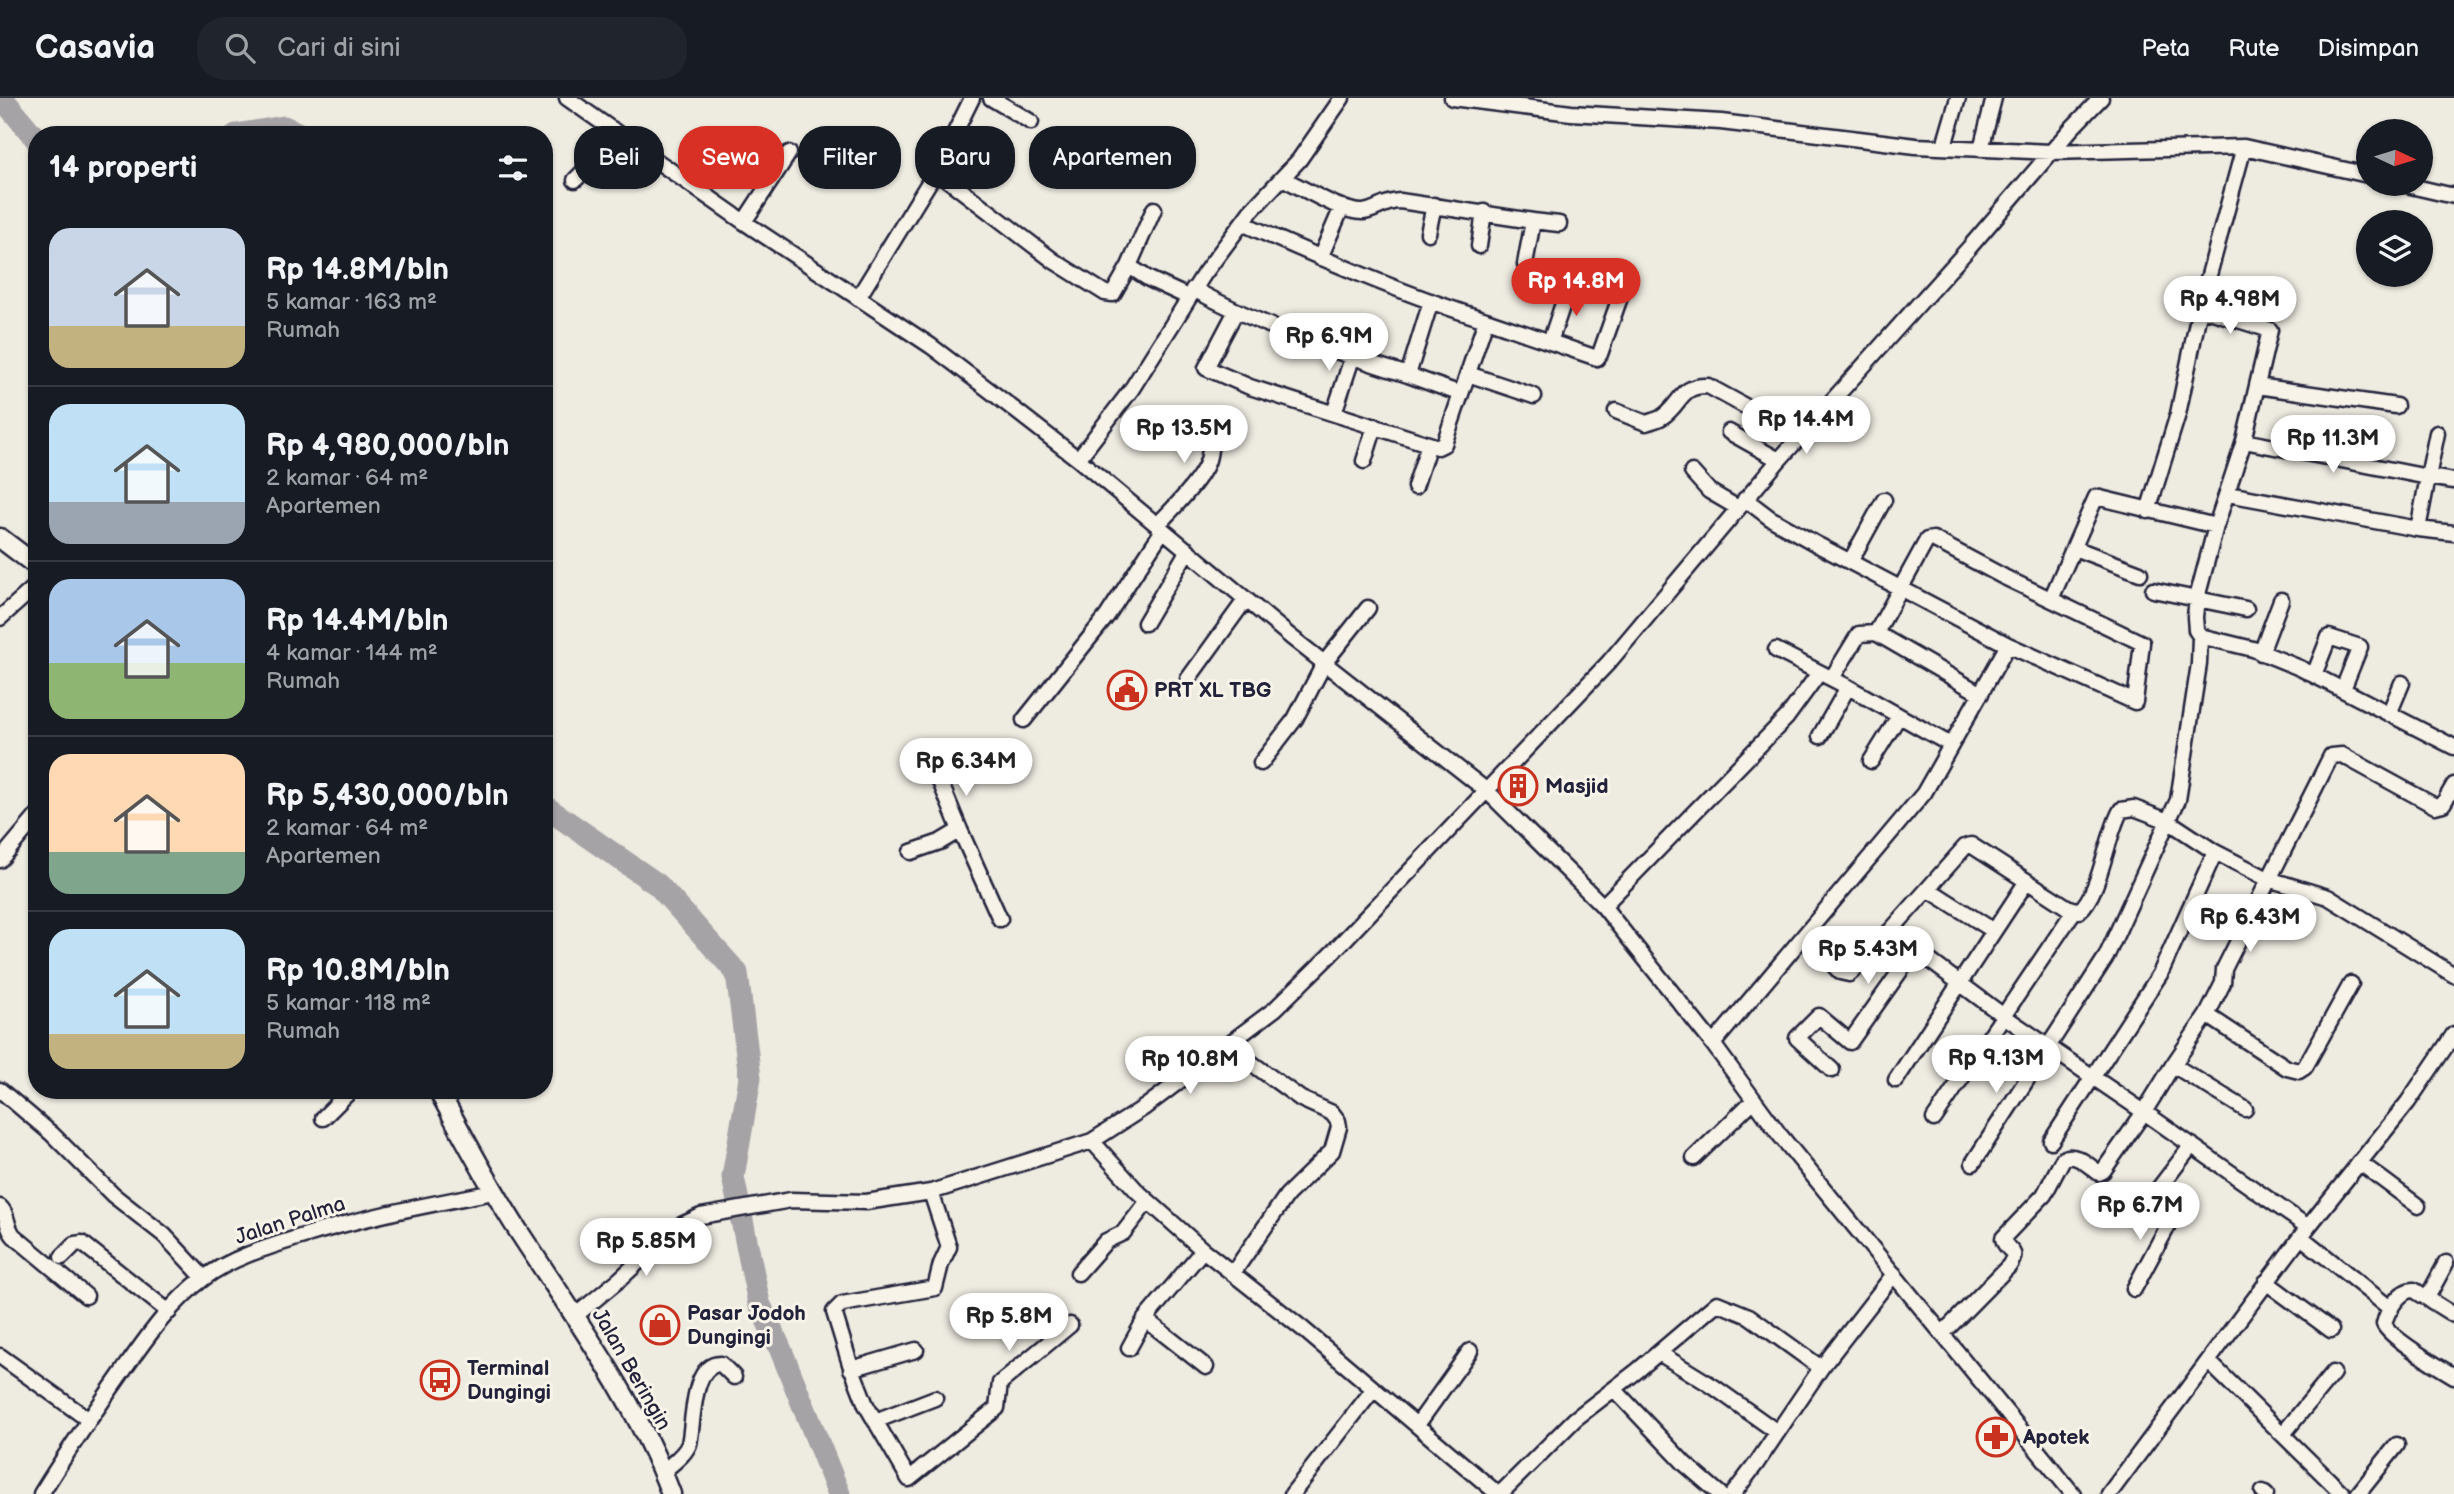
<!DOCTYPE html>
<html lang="id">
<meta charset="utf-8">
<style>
body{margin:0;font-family:"Balsamiq Sans",sans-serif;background:#20242c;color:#f1f3f6;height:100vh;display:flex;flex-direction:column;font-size:26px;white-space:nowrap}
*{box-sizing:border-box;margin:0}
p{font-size:23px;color:#9ea1a6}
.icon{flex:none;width:38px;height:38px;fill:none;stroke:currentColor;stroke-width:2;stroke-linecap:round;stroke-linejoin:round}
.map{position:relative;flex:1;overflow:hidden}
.sheet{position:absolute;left:28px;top:28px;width:525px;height:973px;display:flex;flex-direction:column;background:#171b24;border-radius:28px;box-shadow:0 2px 5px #0004}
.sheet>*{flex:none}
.guide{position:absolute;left:574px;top:28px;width:665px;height:63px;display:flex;gap:14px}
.needle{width:46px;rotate:94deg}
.controls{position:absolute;left:2356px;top:21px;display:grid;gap:14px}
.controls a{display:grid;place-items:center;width:77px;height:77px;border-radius:50%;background:#171b24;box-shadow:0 2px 5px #0004;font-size:35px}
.price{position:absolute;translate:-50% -60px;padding:0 16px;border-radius:24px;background:#fff;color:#222;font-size:23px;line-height:46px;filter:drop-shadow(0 2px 4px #0008)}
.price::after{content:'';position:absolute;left:50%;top:42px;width:21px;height:16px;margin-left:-10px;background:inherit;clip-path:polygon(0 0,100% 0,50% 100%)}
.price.on{background:#d93025;color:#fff}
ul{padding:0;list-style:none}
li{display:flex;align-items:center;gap:21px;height:175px;padding:0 21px}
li+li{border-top:2px solid #363941}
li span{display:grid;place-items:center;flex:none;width:196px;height:140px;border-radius:21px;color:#555}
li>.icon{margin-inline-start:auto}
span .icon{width:84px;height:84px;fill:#fffc;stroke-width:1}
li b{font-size:30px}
h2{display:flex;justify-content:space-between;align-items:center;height:84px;padding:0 21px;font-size:30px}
.tag{padding:0 24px;border-radius:28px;background:#171b24;box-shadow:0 2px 5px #0004;font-size:24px;line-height:63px}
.tag.on{background:#d93025;color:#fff}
header{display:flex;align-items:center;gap:42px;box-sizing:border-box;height:98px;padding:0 35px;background:#171b24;border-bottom:2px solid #363941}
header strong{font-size:33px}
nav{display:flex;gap:38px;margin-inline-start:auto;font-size:24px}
.search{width:490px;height:63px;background:#20242c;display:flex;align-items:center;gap:18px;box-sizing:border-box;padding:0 24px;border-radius:28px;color:#9ea1a6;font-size:26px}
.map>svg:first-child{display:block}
</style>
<header>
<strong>Casavia</strong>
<div class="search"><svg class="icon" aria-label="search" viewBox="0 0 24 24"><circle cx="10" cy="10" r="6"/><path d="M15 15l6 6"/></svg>Cari di sini</div>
<nav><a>Peta</a><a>Rute</a><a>Disimpan</a></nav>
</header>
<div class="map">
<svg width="2454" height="1396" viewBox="0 0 2454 1396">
<rect width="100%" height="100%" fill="#eeebe1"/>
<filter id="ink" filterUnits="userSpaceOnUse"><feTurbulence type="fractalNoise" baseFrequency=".0143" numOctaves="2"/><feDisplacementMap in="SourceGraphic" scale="14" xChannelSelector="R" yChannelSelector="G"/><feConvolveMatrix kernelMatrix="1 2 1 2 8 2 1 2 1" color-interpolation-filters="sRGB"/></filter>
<g filter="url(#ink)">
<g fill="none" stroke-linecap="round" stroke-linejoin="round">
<path stroke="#a6a3a6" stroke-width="23" d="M 2,0 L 37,42
M 236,37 L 284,29 L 301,37
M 544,708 L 658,787 L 737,875 L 750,980 L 733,1079 L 759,1205 L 780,1250 L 839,1396"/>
<defs>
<path id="minor" d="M 567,0 L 744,124 L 931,248 L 993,295 L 1078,361 L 1291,539 L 1487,693 L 1603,808 L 1713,946 L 1779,1036 L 2073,1396
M 991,0 L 1031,24
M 1452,0 L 1571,15 L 1721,24 L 1916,48 L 2051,54 L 2244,49 L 2368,77
M 1944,48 L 1958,0
M 1981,51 L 1994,0
M 936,73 L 1054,163 L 1105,195 L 1113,196 L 1129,168
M 1282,80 C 1301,89 1343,115 1363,114 C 1376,113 1384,103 1400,103 L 1533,123 L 1525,166
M 575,82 L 590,67 L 612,31
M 2402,86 L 2454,98
M 1154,111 L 1129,168 L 1149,181 L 1188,199
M 1533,123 L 1559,126
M 744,124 L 789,55
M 1242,125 C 1323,161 1403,196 1486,222 L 1461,296 L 1408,277 L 1431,203
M 1428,135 L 1434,107
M 1479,148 L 1484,114
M 1320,160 L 1342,109
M 1193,191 C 1262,228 1334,254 1408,277
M 858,200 L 936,73 L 972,0
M 2200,210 L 2270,232 L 2244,343 L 2216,428 L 2197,500 L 2195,519 L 2196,532 L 2200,538 L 2199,566 L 2178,702 L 2168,723 L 2215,754 L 2268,781 L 2328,799 L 2454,877
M 1236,213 L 1206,270 L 1250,289 L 1438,349 L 1444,346 L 1461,296
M 1486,222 L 1597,260 L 1600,256 L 1624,188
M 1550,244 L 1570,185
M 1468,276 L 1534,298
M 2257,288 L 2396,308
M 1616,313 L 1646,325 C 1651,323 1658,322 1662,319 C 1682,306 1679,287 1708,288 L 1800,338
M 1334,315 L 1357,245
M 1729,334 L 1779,362
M 2437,335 L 2428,379 L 2454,383
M 2244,343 L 2428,379 L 2418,431
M 1078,361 L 1131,292 L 1204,176 L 1251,113 L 1299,62 L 1342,0
M 1364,363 L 1375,328
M 1692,374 L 1709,393 L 1738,410
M 1415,389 L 1429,346
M 2228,396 L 2418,431 L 2454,435
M 2148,413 L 2178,316 L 2200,210 L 2244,49
M 1157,427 C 1171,413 1203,380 1208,362 C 1212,347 1210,335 1218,321
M 2074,450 L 2140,475
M 1850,464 L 1884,402
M 2153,492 L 2246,511
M 2051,501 L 2096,399 L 2216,428
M 0,520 L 37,487
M 1145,525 L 1188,452
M 1876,535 L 1927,442 L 1933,441 L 2004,479 L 2142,545 L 2135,604 L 2008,547
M 2200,538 L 2253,551 L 2300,570 L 2454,649
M 1776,552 L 1848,589 L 1951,647
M 2261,555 L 2281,502
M 2314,577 L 2329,539 L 2360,549 L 2343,591
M 1832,580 L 1859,536 L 1876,535 L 1981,596
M 1188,581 L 1246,501
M 2389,616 L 2402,585
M 1024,622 L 1107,518 L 1163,432
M 1820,638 L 1848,589
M 1871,663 L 1899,618
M 1261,665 L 1295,621 L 1325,564 L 1368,510
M 939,681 L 960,732
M 911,754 L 940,744 L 960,732 L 1000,821
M 0,762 L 37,718
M 1928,791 L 1994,833
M 1603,808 L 1787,619 L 1819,575
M 1890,833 L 2005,919 L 2144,1014 L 2103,1073 L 2099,1075 C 2089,1068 2075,1053 2063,1061 L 2044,1097 L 2003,1140 C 2005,1155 2021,1150 2009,1168 L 1943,1235
M 1806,837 L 1840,874 L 1849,876 L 1861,866 L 1965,749 L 1971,747 L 2067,809 L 2079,813 C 2101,795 2106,738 2121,712 L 2134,710 L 2168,723 L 2106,859 L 1973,1065
M 2207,917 L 2223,885 L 2224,871 L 2331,658 L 2342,657 L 2435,708 L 2443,706 L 2454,687
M 1713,946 L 1924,695 L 2008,547 L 1818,447 L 1770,420 L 1745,401
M 1228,948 L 1301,1001 L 1332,1015 L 1338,1023 L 1339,1029 L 1332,1053 L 1287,1097 L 1233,1175
M 2173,967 L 2245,1011
M 1832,972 L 1797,940 L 1819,918 L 1850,944 L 1915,852
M 1896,982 L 2027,783
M 0,992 L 52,1036 L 113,1097 L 164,1137 L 204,1180
M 323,1020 L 351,992
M 1934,1021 L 2074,813
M 1092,1043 L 1137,1093 L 1203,1152 L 1303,1231 L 1498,1396
M 2051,1043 L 2160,876 L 2215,754
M 1694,1060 L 1754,1002
M 2359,1064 L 2418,1108
M 931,1094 L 949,1149 L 941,1166 L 935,1190 L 842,1206 L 834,1214 L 850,1266 L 866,1307 L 909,1381 L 997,1310 L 1000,1285 L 1070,1227
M 2146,1107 L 2192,1047
M 0,1109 C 9,1117 5,1128 14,1138 L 86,1198
M 2308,1129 L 2144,1014 L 2173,967 L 2207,917 L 2287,970 L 2299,973 L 2305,969 L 2351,886
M 2301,1139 L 2391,1211
M 62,1159 L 75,1146 L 82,1145 L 169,1214
M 1078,1175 L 1106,1143 L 1123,1135 L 1148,1103
M 2266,1184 L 2331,1232
M 2134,1191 L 2177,1111 L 2176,1108 L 2156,1094
M 2427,1200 L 2446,1165
M 2454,1217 L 2414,1192 C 2400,1191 2387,1213 2384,1226 C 2390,1240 2439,1269 2454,1278
M 575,1218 L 620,1181 L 675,1130 L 701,1118 L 791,1102 L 866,1104 L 931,1094 L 1092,1043 L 1145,1009 L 1275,911 L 1330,857 L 1609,564 L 1779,362 L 1969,150 L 2071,31 L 2101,0
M 1145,1221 L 1206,1269
M 1129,1250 L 1145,1221 L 1203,1152
M 1659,1255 L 1714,1289 L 1777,1334
M 0,1258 L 89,1322
M 2208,1263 L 2343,1396
M 851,1271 L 916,1252
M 1614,1291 L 1685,1366 L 1720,1396
M 875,1323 L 935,1300
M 1417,1327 L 1470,1253
M 2283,1336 L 2333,1275
M 663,1374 C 671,1366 685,1357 689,1346 C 694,1325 691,1265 721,1266 L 734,1279
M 2263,1394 L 2266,1396
M 41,1396 C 66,1355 93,1316 121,1276 C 145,1242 170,1205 204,1180 C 231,1160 265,1150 297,1140 C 362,1119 427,1107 494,1094
M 1292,1396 L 1373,1292
M 1500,1396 L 1575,1321 L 1637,1273 L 1717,1205 L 1749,1218 L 1821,1270
M 1733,1396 L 1756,1366 L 1821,1270 L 1894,1176
M 2109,1396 L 2308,1129 L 2408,1004 L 2454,936
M 2358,1396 L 2397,1347"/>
<path id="tertiary" d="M 0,440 L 37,468
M 438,992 C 465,1041 490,1090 521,1137 C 575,1220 636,1302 671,1396"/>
</defs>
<use href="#minor" stroke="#22223b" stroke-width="19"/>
<use href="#tertiary" stroke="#22223b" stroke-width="23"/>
<use href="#minor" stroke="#f7f3e8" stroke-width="14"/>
<use href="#tertiary" stroke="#f7f3e8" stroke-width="18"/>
</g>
</g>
<defs>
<symbol id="civic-ring" viewBox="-11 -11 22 22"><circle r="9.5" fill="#f7f3e8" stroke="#c8321e" stroke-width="1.5"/><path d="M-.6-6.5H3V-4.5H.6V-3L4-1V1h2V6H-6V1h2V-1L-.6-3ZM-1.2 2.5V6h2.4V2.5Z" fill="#c8321e"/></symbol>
<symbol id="building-ring" viewBox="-11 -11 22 22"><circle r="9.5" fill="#f7f3e8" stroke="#c8321e" stroke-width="1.5"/><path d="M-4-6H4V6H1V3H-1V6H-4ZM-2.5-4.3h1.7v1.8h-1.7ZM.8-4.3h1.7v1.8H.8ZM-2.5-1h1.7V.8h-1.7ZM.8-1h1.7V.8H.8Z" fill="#c8321e"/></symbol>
<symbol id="shop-ring" viewBox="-11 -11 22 22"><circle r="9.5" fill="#f7f3e8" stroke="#c8321e" stroke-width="1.5"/><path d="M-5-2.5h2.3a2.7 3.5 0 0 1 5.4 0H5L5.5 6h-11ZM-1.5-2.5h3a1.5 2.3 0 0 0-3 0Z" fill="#c8321e"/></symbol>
<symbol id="bus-ring" viewBox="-11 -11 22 22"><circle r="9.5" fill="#f7f3e8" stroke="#c8321e" stroke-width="1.5"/><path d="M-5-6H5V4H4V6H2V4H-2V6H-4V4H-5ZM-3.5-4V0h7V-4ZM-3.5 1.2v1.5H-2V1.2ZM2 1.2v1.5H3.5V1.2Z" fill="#c8321e"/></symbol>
<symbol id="pharmacy-ring" viewBox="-11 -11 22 22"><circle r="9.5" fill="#f7f3e8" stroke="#c8321e" stroke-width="1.5"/><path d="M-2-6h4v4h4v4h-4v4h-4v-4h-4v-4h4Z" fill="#c8321e"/></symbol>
</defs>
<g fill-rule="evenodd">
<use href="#civic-ring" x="1105" y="570" width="44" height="44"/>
<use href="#building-ring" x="1496" y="666" width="44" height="44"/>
<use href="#shop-ring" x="638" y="1205" width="44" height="44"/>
<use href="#bus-ring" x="418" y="1260" width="44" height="44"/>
<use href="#pharmacy-ring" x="1974" y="1317" width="44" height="44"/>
</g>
<g text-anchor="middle" stroke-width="6" stroke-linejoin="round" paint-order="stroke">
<g font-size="21" font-weight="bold" fill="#22223b" stroke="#f7f3e8" text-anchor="start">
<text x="1154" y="599">PRT XL TBG</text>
<text x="1545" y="695">Masjid</text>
<text x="687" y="1222">Pasar Jodoh<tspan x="687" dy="24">Dungingi</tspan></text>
<text x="467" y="1277">Terminal<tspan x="467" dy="24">Dungingi</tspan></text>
<text x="2023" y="1346">Apotek</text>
</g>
<g font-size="21" fill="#22223b" stroke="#f7f3e8">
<text transform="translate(290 1122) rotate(-18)" y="7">Jalan Palma</text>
<text transform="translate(632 1271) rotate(60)" y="7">Jalan Beringin</text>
</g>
</g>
</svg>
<div class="controls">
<a><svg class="needle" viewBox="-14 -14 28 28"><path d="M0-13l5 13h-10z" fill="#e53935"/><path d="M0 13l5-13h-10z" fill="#9ea1a6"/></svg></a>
<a><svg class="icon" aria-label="layers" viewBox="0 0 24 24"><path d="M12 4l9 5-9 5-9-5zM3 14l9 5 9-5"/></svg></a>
</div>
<b class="price on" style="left:1576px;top:220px">Rp 14.8M</b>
<b class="price" style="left:2230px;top:238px">Rp 4.98M</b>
<b class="price" style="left:1329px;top:275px">Rp 6.9M</b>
<b class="price" style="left:1806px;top:358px">Rp 14.4M</b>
<b class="price" style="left:1184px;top:367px">Rp 13.5M</b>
<b class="price" style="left:2333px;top:377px">Rp 11.3M</b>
<b class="price" style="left:966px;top:700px">Rp 6.34M</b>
<b class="price" style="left:2250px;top:856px">Rp 6.43M</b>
<b class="price" style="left:1868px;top:888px">Rp 5.43M</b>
<b class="price" style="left:1996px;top:997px">Rp 9.13M</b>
<b class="price" style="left:1190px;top:998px">Rp 10.8M</b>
<b class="price" style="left:2140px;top:1144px">Rp 6.7M</b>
<b class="price" style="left:646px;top:1180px">Rp 5.85M</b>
<b class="price" style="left:1009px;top:1255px">Rp 5.8M</b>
<div class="guide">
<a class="tag">Beli</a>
<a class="tag on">Sewa</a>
<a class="tag">Filter</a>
<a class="tag">Baru</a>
<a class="tag">Apartemen</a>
</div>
<section class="sheet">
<h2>14 properti<svg class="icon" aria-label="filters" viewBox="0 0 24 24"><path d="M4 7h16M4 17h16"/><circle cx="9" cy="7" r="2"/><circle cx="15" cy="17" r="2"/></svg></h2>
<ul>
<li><span style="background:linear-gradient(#c9d6e8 70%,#c2b280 0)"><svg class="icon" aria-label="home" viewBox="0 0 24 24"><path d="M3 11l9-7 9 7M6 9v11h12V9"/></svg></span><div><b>Rp 14.8M/bln</b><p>5 kamar · 163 m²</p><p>Rumah</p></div></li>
<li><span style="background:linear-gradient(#bfe0f5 70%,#9aa5b1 0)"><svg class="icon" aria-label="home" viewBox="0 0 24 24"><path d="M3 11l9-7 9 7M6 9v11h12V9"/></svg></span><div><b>Rp 4,980,000/bln</b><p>2 kamar · 64 m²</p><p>Apartemen</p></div></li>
<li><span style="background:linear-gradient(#a9c7e8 60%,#8fb573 0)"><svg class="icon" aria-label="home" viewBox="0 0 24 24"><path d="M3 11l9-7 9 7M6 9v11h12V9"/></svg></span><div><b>Rp 14.4M/bln</b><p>4 kamar · 144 m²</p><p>Rumah</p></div></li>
<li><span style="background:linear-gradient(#ffd9b3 70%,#7fa58c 0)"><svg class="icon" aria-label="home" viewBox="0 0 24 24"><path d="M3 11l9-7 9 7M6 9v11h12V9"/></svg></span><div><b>Rp 5,430,000/bln</b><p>2 kamar · 64 m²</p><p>Apartemen</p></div></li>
<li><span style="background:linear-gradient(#bfe0f5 75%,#c2b280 0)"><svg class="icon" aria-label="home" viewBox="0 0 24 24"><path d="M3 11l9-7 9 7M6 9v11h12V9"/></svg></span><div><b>Rp 10.8M/bln</b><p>5 kamar · 118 m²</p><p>Rumah</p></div></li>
</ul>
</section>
</div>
